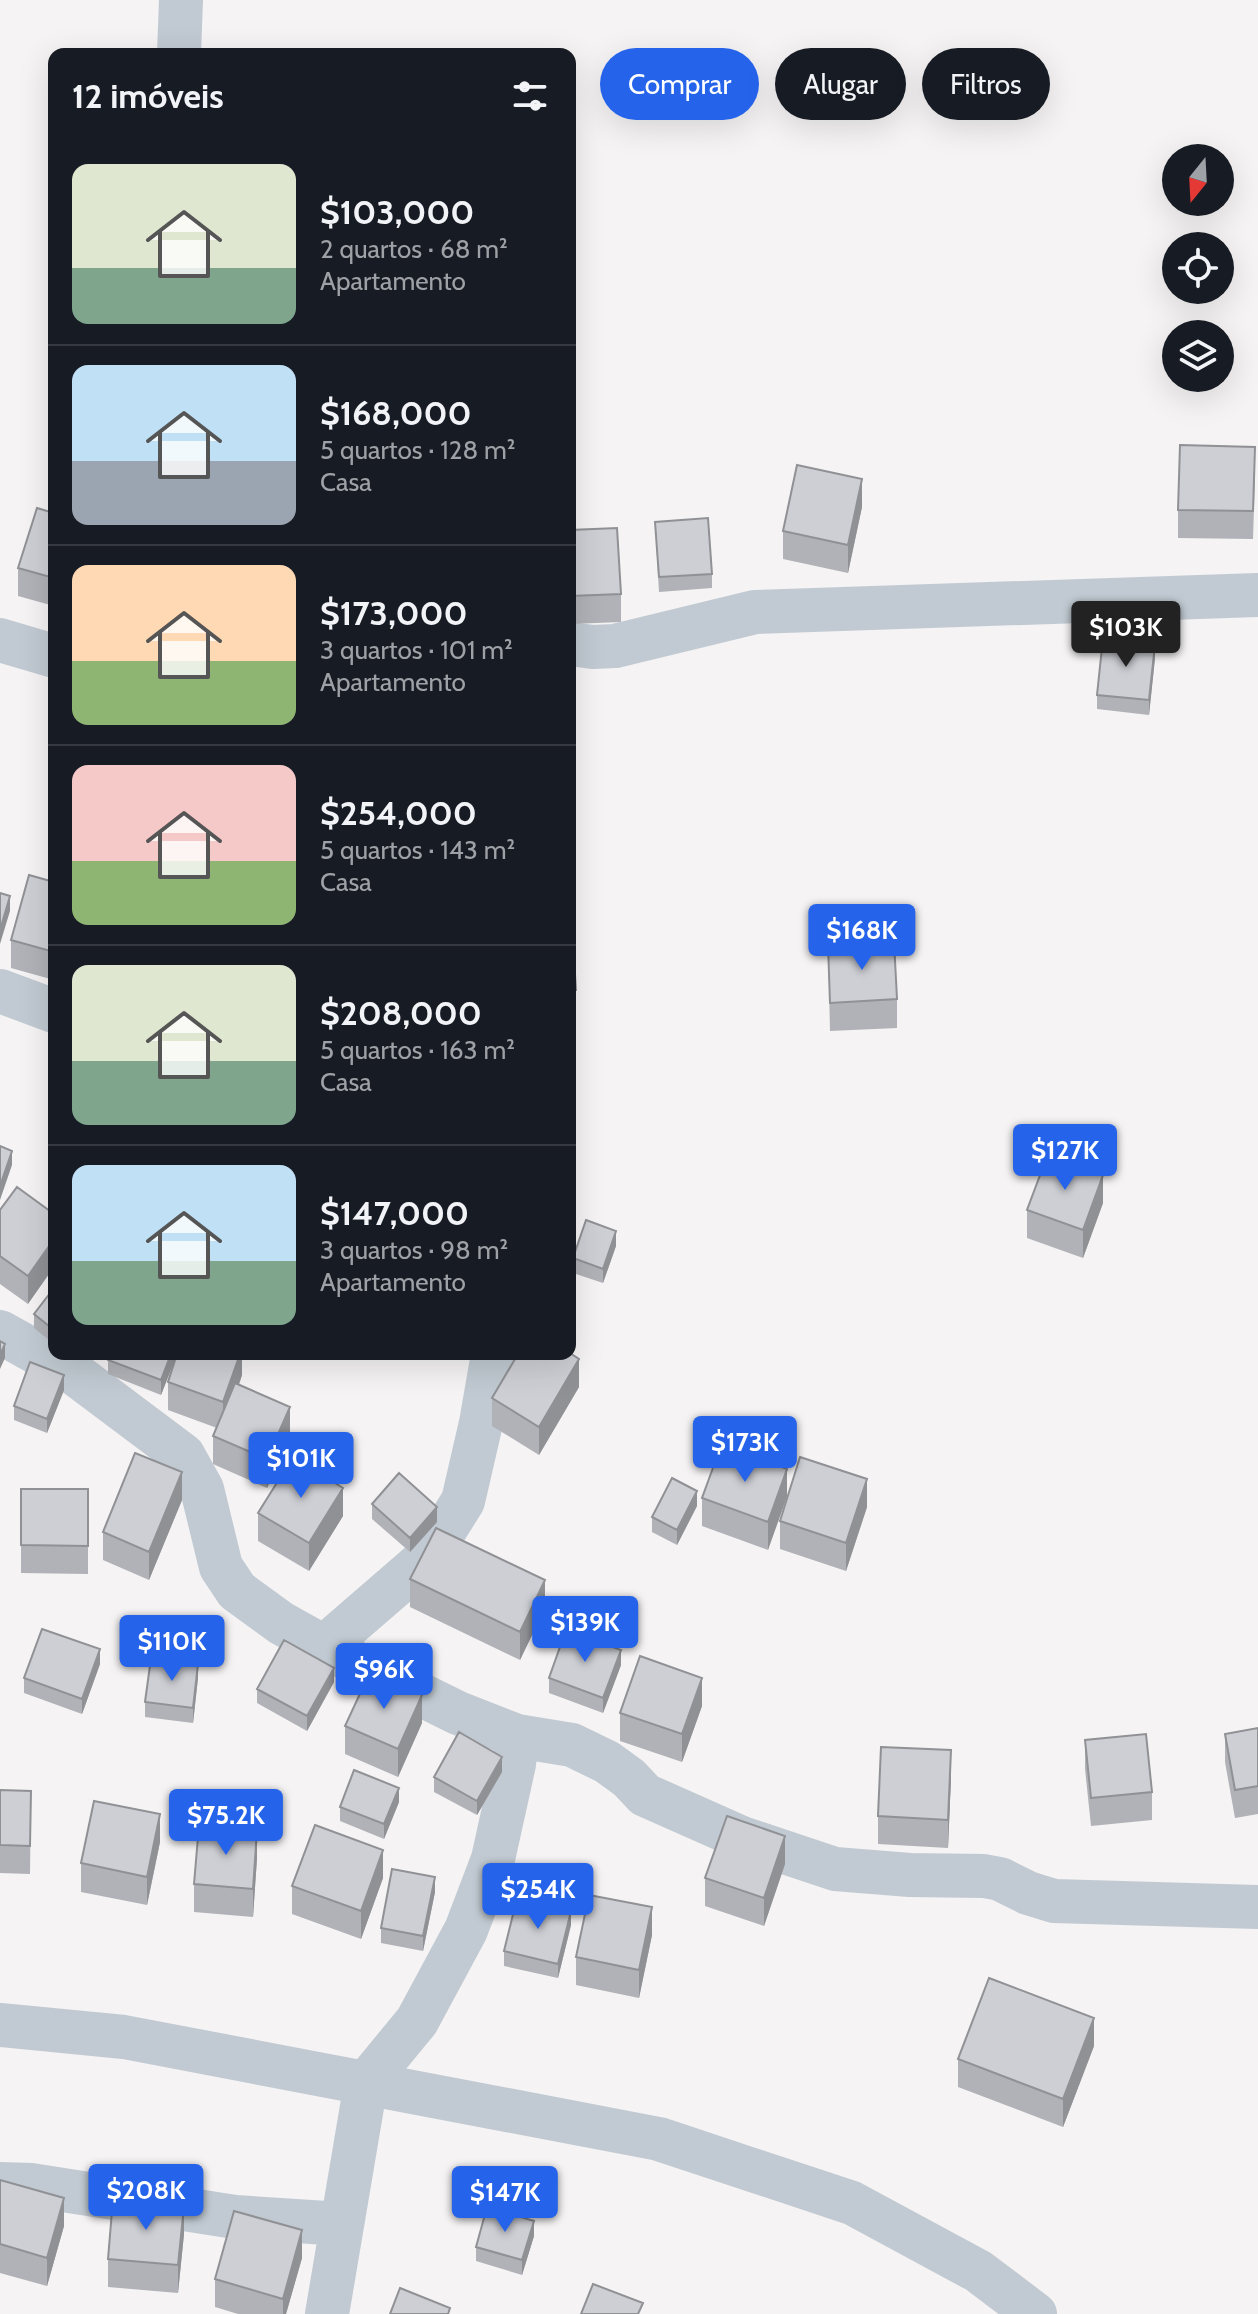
<!DOCTYPE html>
<html lang="pt">
<meta charset="utf-8">
<style>
body{margin:0;font-family:Cabin,sans-serif;background:#242831;color:#f1f3f6;height:100vh;display:flex;flex-direction:column;font-size:30px;white-space:nowrap}
*{box-sizing:border-box;margin:0}
p{font-size:26px;color:#9ea1a6}
.icon{flex:none;width:44px;height:44px;fill:none;stroke:currentColor;stroke-width:2;stroke-linecap:round;stroke-linejoin:round}
.map{position:relative;flex:1;overflow:hidden}
.panel{position:absolute;left:48px;top:48px;width:528px;height:1312px;display:flex;flex-direction:column;background:#171b24;border-radius:16px;box-shadow:0 8px 32px #0002}
.panel>*{flex:none}
.banner{position:absolute;left:600px;top:48px;width:538px;height:72px;display:flex;gap:16px}
.needle{width:52px;rotate:198deg}
.fabs{position:absolute;left:1162px;top:144px;display:grid;gap:16px}
.fabs a{display:grid;place-items:center;width:72px;height:72px;border-radius:50%;background:#171b24;box-shadow:0 8px 32px #0002;font-size:40px}
.price{position:absolute;translate:-50% -68px;padding:0 18px;border-radius:8px;background:#2563eb;color:#fff;font-size:26px;line-height:52px;filter:drop-shadow(0 2px 4px #0008)}
.price::after{content:'';position:absolute;left:50%;top:48px;width:24px;height:18px;margin-left:-12px;background:inherit;clip-path:polygon(0 0,100% 0,50% 100%)}
.price.selected{background:#222;color:#fff}
ul{padding:0;list-style:none}
li{display:flex;align-items:center;gap:24px;height:200px;padding:0 24px}
li+li{border-top:2px solid #363941}
li span{display:grid;place-items:center;flex:none;width:224px;height:160px;border-radius:16px;color:#555}
li>.icon{margin-inline-start:auto}
span .icon{width:96px;height:96px;fill:#fffc;stroke-width:1}
li b{font-size:34px}
h2{display:flex;justify-content:space-between;align-items:center;height:96px;padding:0 24px;font-size:34px}
.pill{padding:0 28px;border-radius:36px;background:#171b24;box-shadow:0 8px 32px #0002;font-size:28px;line-height:72px}
.pill.selected{background:#2563eb;color:#fff}
.map>svg:first-child{display:block}
</style>
<div class="map">
<svg width="1258" height="2314" viewBox="0 0 1258 2314">
<rect width="100%" height="100%" fill="#f5f3f3"/>
<g fill="none" stroke-linecap="round" stroke-linejoin="round">
<path stroke="#c1cad2" stroke-width="44" d="M 179,54 L 181,0
M 0,640 L 54,656
M 570,644 L 593,647 L 615,646 L 755,612 L 1258,595
M 0,991 L 54,1011
M 0,1332 L 75,1374 L 183,1455 L 202,1489 L 221,1567 L 237,1591 L 281,1623 L 324,1647 L 458,1713 L 517,1736 L 572,1745 L 607,1762 L 629,1778 L 645,1795 L 742,1838 L 835,1869 L 910,1875 L 984,1876 L 1000,1879 L 1028,1893 L 1054,1901 L 1258,1907
M 324,1647 L 428,1557 L 463,1501 L 481,1423 L 493,1354
M 0,2025 L 124,2037 L 659,2139 L 852,2203 L 978,2271 L 1035,2314
M 0,2184 L 31,2185 L 235,2217 L 342,2224
M 327,2314 L 366,2083 L 417,2021 L 466,1930 L 493,1859 L 514,1764 L 517,1736"/>
</g>
<path fill="#b0b2b7" d="M 1255,476 L 1253,539 L 1178,538 L 1178,510 Z
M 862,507 L 848,573 L 783,559 L 783,531 Z
M 54,513 L 54,606 L 18,596 L 18,568 Z
M 655,522 L 712,574 L 712,588 L 659,592 Z
M 570,530 L 621,594 L 621,622 L 570,624 Z
M 1155,658 L 1149,715 L 1097,709 L 1097,695 Z
M 54,882 L 54,980 L 11,968 L 11,940 Z
M 570,926 L 576,990 L 576,1005 L 570,1005 Z
M 828,944 L 897,999 L 897,1028 L 830,1031 Z
M 1103,1203 L 1083,1258 L 1027,1238 L 1027,1210 Z
M 0,1210 L 54,1214 L 28,1304 L 0,1284 Z
M 616,1246 L 603,1283 L 573,1273 L 573,1258 Z
M 54,1288 L 54,1344 L 34,1328 L 34,1314 Z
M 177,1354 L 161,1395 L 108,1374 L 108,1360 Z
M 242,1354 L 242,1375 L 239,1385 L 290,1435 L 267,1488 L 213,1464 L 213,1436 L 217,1428 L 168,1410 L 168,1382 Z
M 579,1387 L 539,1455 L 492,1426 L 492,1398 Z
M 64,1390 L 47,1433 L 14,1420 L 14,1406 Z
M 787,1469 L 768,1550 L 702,1526 L 702,1498 Z
M 21,1489 L 88,1489 L 88,1574 L 21,1573 Z
M 182,1500 L 149,1580 L 103,1560 L 103,1532 Z
M 372,1504 L 437,1522 L 410,1552 L 372,1519 Z
M 697,1506 L 677,1545 L 652,1532 L 652,1517 Z
M 867,1507 L 846,1571 L 780,1549 L 780,1521 Z
M 258,1513 L 343,1516 L 309,1571 L 258,1541 Z
M 410,1579 L 545,1608 L 520,1660 L 410,1607 Z
M 100,1664 L 82,1714 L 24,1693 L 24,1678 Z
M 621,1665 L 603,1713 L 549,1693 L 549,1678 Z
M 198,1678 L 193,1723 L 145,1717 L 145,1702 Z
M 334,1682 L 307,1731 L 257,1703 L 257,1689 Z
M 702,1706 L 682,1762 L 620,1741 L 620,1713 Z
M 422,1723 L 398,1777 L 345,1754 L 345,1726 Z
M 1258,1728 L 1258,1814 L 1235,1818 L 1225,1762 L 1225,1734 Z
M 1085,1740 L 1152,1792 L 1152,1820 L 1091,1826 L 1085,1769 Z
M 502,1772 L 477,1815 L 434,1792 L 434,1777 Z
M 951,1778 L 948,1848 L 878,1844 L 878,1816 Z
M 0,1790 L 31,1791 L 30,1874 L 0,1873 Z
M 399,1802 L 384,1839 L 340,1821 L 340,1807 Z
M 160,1842 L 147,1905 L 81,1892 L 81,1863 Z
M 257,1858 L 253,1917 L 194,1912 L 194,1884 Z
M 785,1864 L 764,1926 L 705,1906 L 705,1878 Z
M 383,1878 L 361,1939 L 292,1914 L 292,1886 Z
M 435,1892 L 423,1951 L 381,1943 L 381,1928 Z
M 571,1925 L 558,1978 L 504,1966 L 504,1951 Z
M 652,1935 L 639,1998 L 576,1985 L 576,1957 Z
M 1094,2046 L 1063,2127 L 958,2087 L 958,2059 Z
M 0,2180 L 64,2226 L 47,2286 L 0,2273 Z
M 184,2234 L 178,2293 L 108,2287 L 108,2259 Z
M 534,2236 L 522,2275 L 476,2261 L 476,2247 Z
M 302,2258 L 286,2314 L 238,2314 L 215,2307 L 215,2279 Z"/>
<path fill="#909195" d="M 862,479 L 862,507 L 848,573 L 848,545 Z
M 1155,644 L 1155,658 L 1149,715 L 1149,700 Z
M 10,896 L 10,911 L 0,944 L 0,930 Z
M 12,1151 L 12,1165 L 0,1200 L 0,1186 Z
M 1103,1175 L 1103,1203 L 1083,1258 L 1083,1230 Z
M 616,1231 L 616,1246 L 603,1283 L 603,1269 Z
M 54,1239 L 54,1267 L 28,1304 L 28,1276 Z
M 5,1344 L 5,1358 L 0,1369 L 0,1355 Z
M 171,1354 L 177,1354 L 161,1395 L 161,1380 Z
M 240,1354 L 242,1354 L 242,1375 L 223,1430 L 223,1402 Z
M 579,1359 L 579,1387 L 539,1455 L 539,1427 Z
M 64,1375 L 64,1390 L 47,1433 L 47,1419 Z
M 290,1407 L 290,1435 L 267,1488 L 267,1459 Z
M 787,1469 L 787,1497 L 768,1550 L 768,1522 Z
M 182,1472 L 182,1500 L 149,1580 L 149,1552 Z
M 867,1479 L 867,1507 L 846,1571 L 846,1543 Z
M 343,1488 L 343,1516 L 309,1571 L 309,1543 Z
M 697,1491 L 697,1506 L 677,1545 L 677,1530 Z
M 437,1507 L 437,1522 L 410,1552 L 410,1538 Z
M 545,1580 L 545,1608 L 520,1660 L 520,1632 Z
M 100,1649 L 100,1664 L 82,1714 L 82,1699 Z
M 621,1650 L 621,1665 L 603,1713 L 603,1698 Z
M 198,1664 L 198,1678 L 193,1723 L 193,1708 Z
M 334,1668 L 334,1682 L 307,1731 L 307,1716 Z
M 702,1678 L 702,1706 L 682,1762 L 682,1734 Z
M 422,1695 L 422,1723 L 398,1777 L 398,1749 Z
M 951,1750 L 951,1778 L 948,1848 L 948,1820 Z
M 502,1757 L 502,1772 L 477,1815 L 477,1801 Z
M 399,1788 L 399,1802 L 384,1839 L 384,1824 Z
M 160,1814 L 160,1842 L 147,1905 L 147,1877 Z
M 257,1830 L 257,1858 L 253,1917 L 253,1889 Z
M 785,1836 L 785,1864 L 764,1926 L 764,1898 Z
M 383,1850 L 383,1878 L 361,1939 L 361,1911 Z
M 435,1877 L 435,1892 L 423,1951 L 423,1936 Z
M 652,1907 L 652,1935 L 639,1998 L 639,1970 Z
M 571,1911 L 571,1925 L 558,1978 L 558,1964 Z
M 1094,2018 L 1094,2046 L 1063,2127 L 1063,2099 Z
M 64,2198 L 64,2226 L 47,2286 L 47,2258 Z
M 184,2206 L 184,2234 L 178,2293 L 178,2265 Z
M 534,2221 L 534,2236 L 522,2275 L 522,2260 Z
M 302,2230 L 302,2258 L 286,2314 L 283,2314 L 283,2299 Z"/>
<path fill="#cdcfd5" stroke="#909195" stroke-width="2" d="M 1180,445 L 1255,447 L 1253,511 L 1178,510 Z
M 797,465 L 862,479 L 848,545 L 783,531 Z
M 37,508 L 54,513 L 54,578 L 18,568 Z
M 708,518 L 712,574 L 659,577 L 655,522 Z
M 617,528 L 621,594 L 570,596 L 570,530 Z
M 1103,638 L 1155,644 L 1149,700 L 1097,695 Z
M 29,875 L 54,882 L 54,952 L 11,940 Z
M 0,893 L 10,896 L 0,930 Z
M 570,926 L 572,926 L 576,990 L 570,990 Z
M 894,941 L 897,999 L 830,1003 L 828,944 Z
M 0,1146 L 12,1151 L 0,1186 Z
M 1048,1154 L 1103,1175 L 1083,1230 L 1027,1210 Z
M 17,1187 L 54,1214 L 54,1239 L 28,1276 L 0,1256 L 0,1210 Z
M 586,1220 L 616,1231 L 603,1269 L 573,1258 Z
M 54,1288 L 54,1330 L 34,1314 Z
M 0,1341 L 5,1344 L 0,1355 Z
M 570,1353 L 579,1359 L 539,1427 L 492,1398 L 518,1354 Z
M 110,1354 L 171,1354 L 161,1380 L 108,1360 Z
M 177,1354 L 240,1354 L 223,1402 L 168,1382 Z
M 30,1362 L 64,1375 L 47,1419 L 14,1406 Z
M 235,1383 L 290,1407 L 267,1459 L 213,1436 Z
M 721,1446 L 787,1469 L 768,1522 L 702,1498 Z
M 135,1453 L 182,1472 L 149,1552 L 103,1532 Z
M 293,1457 L 343,1488 L 309,1543 L 258,1513 Z
M 800,1457 L 867,1479 L 846,1543 L 780,1521 Z
M 399,1473 L 437,1507 L 410,1538 L 372,1504 Z
M 672,1478 L 697,1491 L 677,1530 L 652,1517 Z
M 21,1489 L 88,1489 L 88,1546 L 21,1545 Z
M 436,1528 L 545,1580 L 520,1632 L 410,1579 Z
M 42,1629 L 100,1649 L 82,1699 L 24,1678 Z
M 566,1630 L 621,1650 L 603,1698 L 549,1678 Z
M 284,1640 L 334,1668 L 307,1716 L 257,1689 Z
M 640,1656 L 702,1678 L 682,1734 L 620,1713 Z
M 151,1658 L 198,1664 L 193,1708 L 145,1702 Z
M 370,1672 L 422,1695 L 398,1749 L 345,1726 Z
M 1258,1728 L 1258,1786 L 1235,1790 L 1225,1734 Z
M 459,1732 L 502,1757 L 477,1801 L 434,1777 Z
M 1146,1734 L 1152,1792 L 1091,1798 L 1085,1740 Z
M 881,1747 L 951,1750 L 948,1820 L 878,1816 Z
M 354,1770 L 399,1788 L 384,1824 L 340,1807 Z
M 0,1790 L 31,1791 L 30,1846 L 0,1845 Z
M 94,1801 L 160,1814 L 147,1877 L 81,1863 Z
M 727,1816 L 785,1836 L 764,1898 L 705,1878 Z
M 199,1825 L 257,1830 L 253,1889 L 194,1884 Z
M 315,1825 L 383,1850 L 361,1911 L 292,1886 Z
M 392,1869 L 435,1877 L 423,1936 L 381,1928 Z
M 589,1895 L 652,1907 L 639,1970 L 576,1957 Z
M 517,1898 L 571,1911 L 558,1964 L 504,1951 Z
M 989,1978 L 1094,2018 L 1063,2099 L 958,2059 Z
M 0,2180 L 64,2198 L 47,2258 L 0,2244 Z
M 113,2199 L 184,2206 L 178,2265 L 108,2259 Z
M 487,2207 L 534,2221 L 522,2260 L 476,2247 Z
M 234,2211 L 302,2230 L 283,2299 L 215,2279 Z
M 593,2284 L 643,2303 L 638,2314 L 581,2314 Z
M 400,2288 L 450,2308 L 448,2314 L 390,2314 Z"/>
</svg>
<div class="fabs">
<a><svg class="needle" viewBox="-14 -14 28 28"><path d="M0-13l5 13h-10z" fill="#e53935"/><path d="M0 13l5-13h-10z" fill="#9ea1a6"/></svg></a>
<a><svg class="icon" aria-label="locate" viewBox="0 0 24 24"><circle cx="12" cy="12" r="6"/><path d="M12 2v4M12 18v4M2 12h4M18 12h4"/></svg></a>
<a><svg class="icon" aria-label="layers" viewBox="0 0 24 24"><path d="M12 4l9 5-9 5-9-5zM3 14l9 5 9-5"/></svg></a>
</div>
<b class="price selected" style="left:1126px;top:669px">$103K</b>
<b class="price" style="left:862px;top:972px">$168K</b>
<b class="price" style="left:1065px;top:1192px">$127K</b>
<b class="price" style="left:745px;top:1484px">$173K</b>
<b class="price" style="left:301px;top:1500px">$101K</b>
<b class="price" style="left:585px;top:1664px">$139K</b>
<b class="price" style="left:172px;top:1683px">$110K</b>
<b class="price" style="left:384px;top:1711px">$96K</b>
<b class="price" style="left:226px;top:1857px">$75.2K</b>
<b class="price" style="left:538px;top:1931px">$254K</b>
<b class="price" style="left:146px;top:2232px">$208K</b>
<b class="price" style="left:505px;top:2234px">$147K</b>
<div class="banner">
<a class="pill selected">Comprar</a>
<a class="pill">Alugar</a>
<a class="pill">Filtros</a>
</div>
<section class="panel">
<h2>12 imóveis<svg class="icon" aria-label="filters" viewBox="0 0 24 24"><path d="M4 7h16M4 17h16"/><circle cx="9" cy="7" r="2"/><circle cx="15" cy="17" r="2"/></svg></h2>
<ul>
<li><span style="background:linear-gradient(#dfe7d0 65%,#7fa58c 0)"><svg class="icon" aria-label="home" viewBox="0 0 24 24"><path d="M3 11l9-7 9 7M6 9v11h12V9"/></svg></span><div><b>$103,000</b><p>2 quartos · 68 m²</p><p>Apartamento</p></div></li>
<li><span style="background:linear-gradient(#bfe0f5 60%,#9aa5b1 0)"><svg class="icon" aria-label="home" viewBox="0 0 24 24"><path d="M3 11l9-7 9 7M6 9v11h12V9"/></svg></span><div><b>$168,000</b><p>5 quartos · 128 m²</p><p>Casa</p></div></li>
<li><span style="background:linear-gradient(#ffd9b3 60%,#8fb573 0)"><svg class="icon" aria-label="home" viewBox="0 0 24 24"><path d="M3 11l9-7 9 7M6 9v11h12V9"/></svg></span><div><b>$173,000</b><p>3 quartos · 101 m²</p><p>Apartamento</p></div></li>
<li><span style="background:linear-gradient(#f6c9c9 60%,#8fb573 0)"><svg class="icon" aria-label="home" viewBox="0 0 24 24"><path d="M3 11l9-7 9 7M6 9v11h12V9"/></svg></span><div><b>$254,000</b><p>5 quartos · 143 m²</p><p>Casa</p></div></li>
<li><span style="background:linear-gradient(#dfe7d0 60%,#7fa58c 0)"><svg class="icon" aria-label="home" viewBox="0 0 24 24"><path d="M3 11l9-7 9 7M6 9v11h12V9"/></svg></span><div><b>$208,000</b><p>5 quartos · 163 m²</p><p>Casa</p></div></li>
<li><span style="background:linear-gradient(#bfe0f5 60%,#7fa58c 0)"><svg class="icon" aria-label="home" viewBox="0 0 24 24"><path d="M3 11l9-7 9 7M6 9v11h12V9"/></svg></span><div><b>$147,000</b><p>3 quartos · 98 m²</p><p>Apartamento</p></div></li>
</ul>
</section>
</div>
